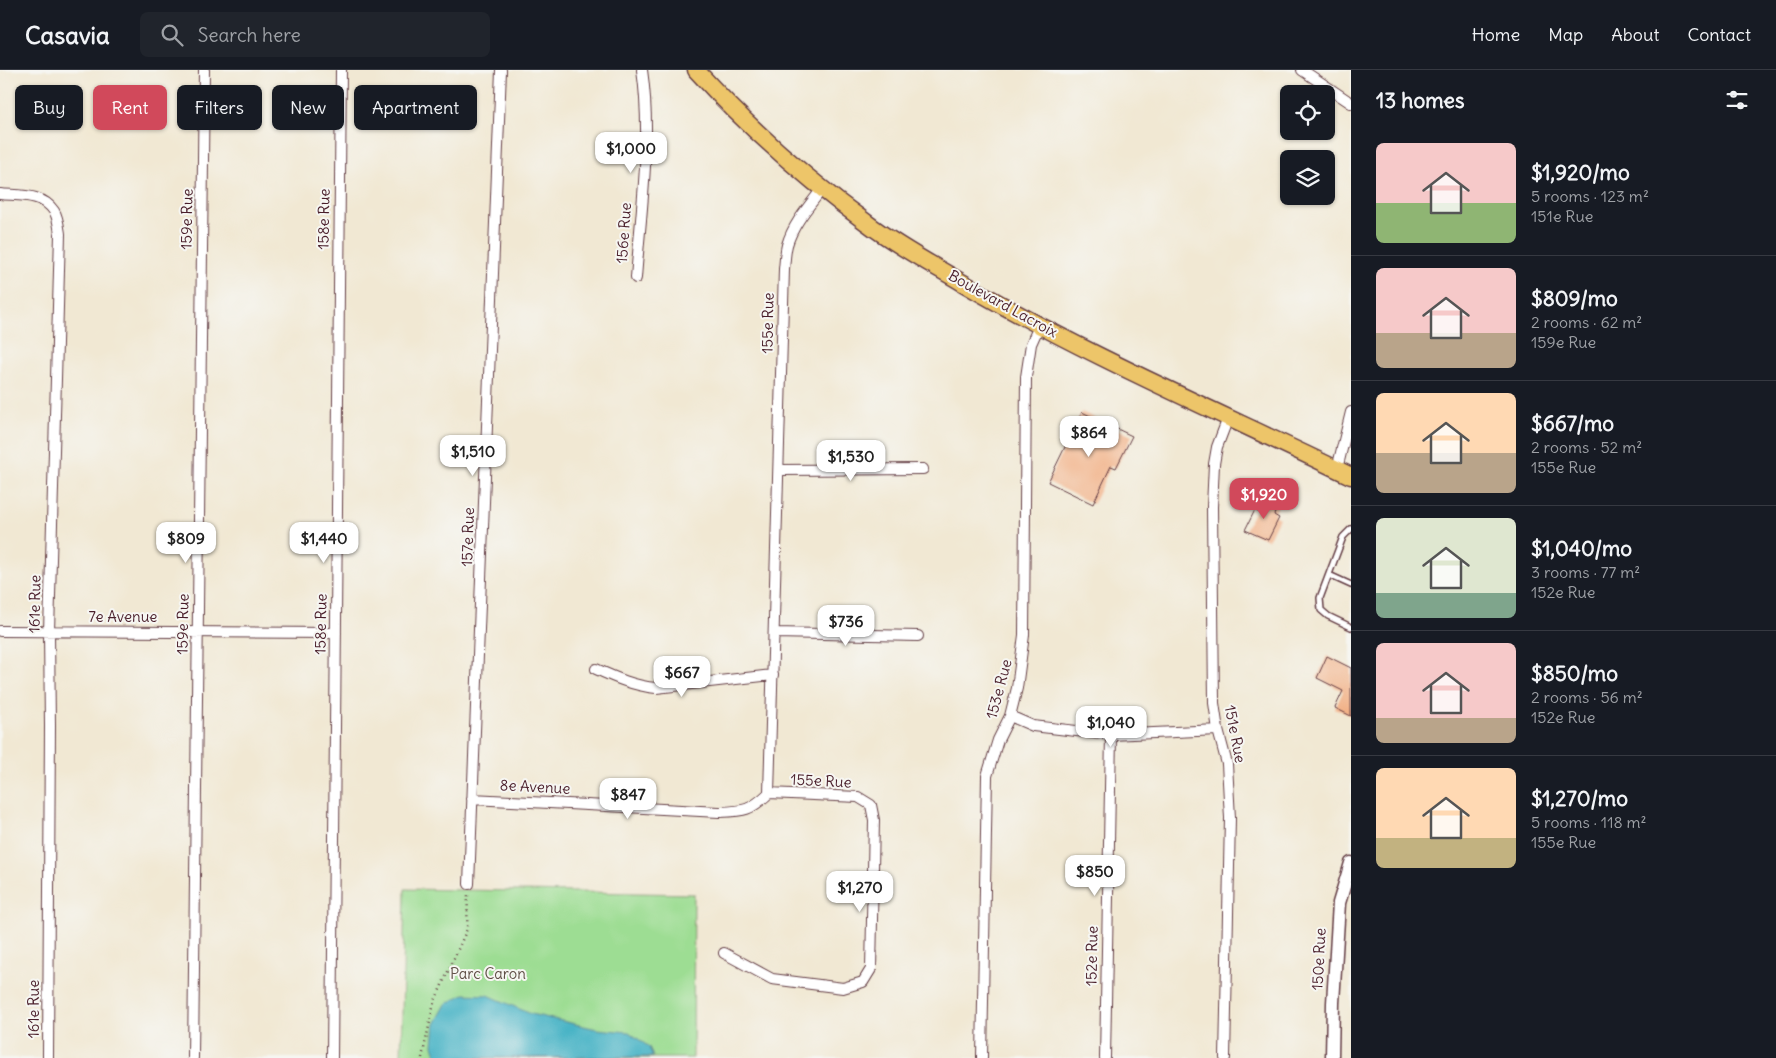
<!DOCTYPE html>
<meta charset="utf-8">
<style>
body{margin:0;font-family:Delius,sans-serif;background:#20242c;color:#f1f3f6;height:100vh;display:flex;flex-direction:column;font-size:19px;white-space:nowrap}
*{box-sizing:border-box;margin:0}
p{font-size:16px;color:#9ea1a6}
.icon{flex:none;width:28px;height:28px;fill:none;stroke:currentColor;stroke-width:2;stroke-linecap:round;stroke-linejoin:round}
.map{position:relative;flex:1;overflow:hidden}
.details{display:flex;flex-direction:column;background:#171b24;width:425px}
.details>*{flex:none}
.guide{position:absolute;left:15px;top:15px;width:475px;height:45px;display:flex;gap:10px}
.fabs{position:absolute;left:1280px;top:15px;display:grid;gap:10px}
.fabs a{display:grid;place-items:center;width:55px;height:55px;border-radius:8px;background:#171b24;box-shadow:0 1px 4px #0004;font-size:25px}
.price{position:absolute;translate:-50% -42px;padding:0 11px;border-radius:10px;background:#fff;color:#222;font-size:16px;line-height:32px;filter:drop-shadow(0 1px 2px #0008)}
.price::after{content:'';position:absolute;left:50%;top:30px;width:15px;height:11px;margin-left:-8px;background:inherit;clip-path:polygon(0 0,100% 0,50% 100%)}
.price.on{background:#d1495b;color:#fff}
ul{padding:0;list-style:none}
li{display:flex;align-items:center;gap:15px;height:125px;padding:0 25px}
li+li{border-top:1px solid #363941}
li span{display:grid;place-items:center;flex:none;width:140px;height:100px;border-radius:8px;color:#555}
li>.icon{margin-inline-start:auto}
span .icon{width:60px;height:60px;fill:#fffc;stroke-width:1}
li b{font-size:21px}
h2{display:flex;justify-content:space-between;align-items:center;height:60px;padding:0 25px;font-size:21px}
.pill{padding:0 18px;border-radius:8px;background:#171b24;box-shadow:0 1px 4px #0004;font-size:18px;line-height:45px}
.pill.on{background:#d1495b;color:#fff}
header{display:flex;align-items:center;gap:30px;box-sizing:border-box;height:70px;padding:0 25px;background:#171b24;border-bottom:1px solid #363941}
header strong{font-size:24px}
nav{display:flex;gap:28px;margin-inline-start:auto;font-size:18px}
.search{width:350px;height:45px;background:#20242c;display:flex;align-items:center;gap:12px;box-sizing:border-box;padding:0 18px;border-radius:8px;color:#9ea1a6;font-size:19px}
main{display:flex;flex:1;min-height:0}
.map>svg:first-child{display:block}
</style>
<header>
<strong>Casavia</strong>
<div class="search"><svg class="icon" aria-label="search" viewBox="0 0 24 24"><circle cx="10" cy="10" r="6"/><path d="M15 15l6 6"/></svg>Search here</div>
<nav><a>Home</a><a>Map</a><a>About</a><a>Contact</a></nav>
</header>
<main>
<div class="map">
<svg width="1351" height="988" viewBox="0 0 1351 988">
<rect width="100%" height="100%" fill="#f6f6f2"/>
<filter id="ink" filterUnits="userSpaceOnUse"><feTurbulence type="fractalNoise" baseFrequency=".02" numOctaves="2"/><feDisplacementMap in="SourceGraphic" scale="10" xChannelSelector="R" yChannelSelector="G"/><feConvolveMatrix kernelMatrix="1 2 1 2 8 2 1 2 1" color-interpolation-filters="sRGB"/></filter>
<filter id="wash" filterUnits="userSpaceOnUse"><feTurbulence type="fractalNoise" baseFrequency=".0096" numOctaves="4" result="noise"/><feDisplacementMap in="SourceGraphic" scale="20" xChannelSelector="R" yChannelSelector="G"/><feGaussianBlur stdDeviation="1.12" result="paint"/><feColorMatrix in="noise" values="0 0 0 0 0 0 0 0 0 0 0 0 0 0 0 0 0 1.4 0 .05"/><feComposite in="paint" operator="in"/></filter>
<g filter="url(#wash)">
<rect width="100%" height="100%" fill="#f1e8d3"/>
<path fill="#9ddd93" stroke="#747e5f" d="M 405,819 L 694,824 L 693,988 L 401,988 Z"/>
<path fill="#48b4c6" stroke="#496a78" d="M 464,924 L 488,925 L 531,944 L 597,959 L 629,962 L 649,977 L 653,987 L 437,988 L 433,975 L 435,954 L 446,934 Z"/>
<g id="blocks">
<path fill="#f2b186" d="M 1082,342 L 1132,366 L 1116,398 L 1111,396 L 1093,434 L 1048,412 Z
M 1264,429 L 1278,436 L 1274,445 L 1279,448 L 1268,470 L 1245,460 L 1255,440 L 1258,442 Z
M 1327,586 L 1351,598 L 1351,646 L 1335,638 L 1343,621 L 1317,608 Z"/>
</g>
</g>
<g filter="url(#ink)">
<use href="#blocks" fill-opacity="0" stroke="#633d44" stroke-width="1"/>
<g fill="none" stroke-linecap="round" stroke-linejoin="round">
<defs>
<path id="service" d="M 1351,459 L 1343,467 L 1320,528 L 1321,540 L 1328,546 L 1351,557
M 1329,505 L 1351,515"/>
<path id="minor" d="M 1302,0 L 1351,33
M 0,124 C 19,126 42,123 54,141 C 58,147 59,157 60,164 L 49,562 L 50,656 L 48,988
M 636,208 C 641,140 652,67 642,0
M 1337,399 L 1351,342
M 779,400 L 923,399
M 0,561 L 336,563
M 775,563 L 918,566
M 596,599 C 616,608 634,616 656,618 L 773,605
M 1010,646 L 1033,656 L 1111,665 L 1218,660
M 769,723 L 784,199 C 785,191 785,183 787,175 C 793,154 809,136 822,119
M 472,729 L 719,742 C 745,741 750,741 769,723
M 469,814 L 501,0
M 724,883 L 772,909 L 843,918 L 863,912 L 871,899 L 874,750 L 871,735 L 858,727 L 769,723
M 193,988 L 204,0
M 332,988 L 341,0
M 982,988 L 987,706 L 998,670 L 1010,646 L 1017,618 L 1024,565 L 1026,307 L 1031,274 L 1039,256
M 1105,988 L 1111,665
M 1225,988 L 1230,748 L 1227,694 L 1218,660 L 1214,633 L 1212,437 L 1214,394 L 1217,377 L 1228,348"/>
<path id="tertiary" d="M 1332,988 L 1333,933 L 1339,833 L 1351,793"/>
<path id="primary" d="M 696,0 C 748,57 805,108 867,153 C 897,176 931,194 963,213 C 1088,286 1221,343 1351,406"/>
</defs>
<use href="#service" stroke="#633d44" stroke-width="8"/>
<use href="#minor" stroke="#633d44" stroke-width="12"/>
<use href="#tertiary" stroke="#633d44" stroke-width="15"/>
<use href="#primary" stroke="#633d44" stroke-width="19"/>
<path stroke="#633d44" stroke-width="2.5" stroke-dasharray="1 4" stroke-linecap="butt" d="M 422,988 L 434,933 L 467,859 L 468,823"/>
<use href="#service" stroke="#fff" stroke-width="5"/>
<use href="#minor" stroke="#fff" stroke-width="10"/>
<use href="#tertiary" stroke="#fff" stroke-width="12"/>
<use href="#primary" stroke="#edc569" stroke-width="16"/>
</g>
</g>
<g text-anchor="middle" stroke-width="4" stroke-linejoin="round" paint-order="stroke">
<g font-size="15" fill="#4a1f2b" stroke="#f6f6f2">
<text transform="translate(187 149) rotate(-89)" y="5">159e Rue</text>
<text transform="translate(324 149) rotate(-89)" y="5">158e Rue</text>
<text transform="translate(624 163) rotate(-86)" y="5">156e Rue</text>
<text transform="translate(1003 234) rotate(29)" y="5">Boulevard Lacroix</text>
<text transform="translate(768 253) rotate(-89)" y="5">155e Rue</text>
<text transform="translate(468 467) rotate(-88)" y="5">157e Rue</text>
<text transform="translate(35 534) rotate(-89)" y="5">161e Rue</text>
<text x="123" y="552">7e Avenue</text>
<text transform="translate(183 554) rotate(-89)" y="5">159e Rue</text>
<text transform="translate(321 554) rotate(-89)" y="5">158e Rue</text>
<text transform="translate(999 619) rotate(-75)" y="5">153e Rue</text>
<text transform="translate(1235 664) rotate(79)" y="5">151e Rue</text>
<text transform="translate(821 711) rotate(3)" y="5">155e Rue</text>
<text transform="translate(535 717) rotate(3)" y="5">8e Avenue</text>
<text transform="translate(1092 886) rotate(-89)" y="5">152e Rue</text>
<text transform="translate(1319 889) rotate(-87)" y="5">150e Rue</text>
<text transform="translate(34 939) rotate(-90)" y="5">161e Rue</text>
</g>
<g font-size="15" fill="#5f4e45" stroke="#f6f6f2">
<text x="488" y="909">Parc Caron</text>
</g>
</g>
</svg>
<div class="fabs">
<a><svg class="icon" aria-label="locate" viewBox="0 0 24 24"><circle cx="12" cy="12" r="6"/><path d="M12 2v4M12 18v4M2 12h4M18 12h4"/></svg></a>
<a><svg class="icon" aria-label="layers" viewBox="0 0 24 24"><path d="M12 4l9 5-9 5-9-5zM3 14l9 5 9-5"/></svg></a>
</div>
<b class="price" style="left:631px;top:104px">$1,000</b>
<b class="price" style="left:1089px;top:388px">$864</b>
<b class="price" style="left:473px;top:407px">$1,510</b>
<b class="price" style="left:851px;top:412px">$1,530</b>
<b class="price on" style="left:1264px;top:450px">$1,920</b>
<b class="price" style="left:186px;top:494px">$809</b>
<b class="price" style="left:324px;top:494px">$1,440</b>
<b class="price" style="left:846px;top:577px">$736</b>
<b class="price" style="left:682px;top:628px">$667</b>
<b class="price" style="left:1111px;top:678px">$1,040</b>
<b class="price" style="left:628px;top:750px">$847</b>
<b class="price" style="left:1095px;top:827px">$850</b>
<b class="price" style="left:860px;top:843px">$1,270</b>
<div class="guide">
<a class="pill">Buy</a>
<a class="pill on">Rent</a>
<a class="pill">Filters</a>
<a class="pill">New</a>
<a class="pill">Apartment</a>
</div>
</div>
<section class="details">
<h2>13 homes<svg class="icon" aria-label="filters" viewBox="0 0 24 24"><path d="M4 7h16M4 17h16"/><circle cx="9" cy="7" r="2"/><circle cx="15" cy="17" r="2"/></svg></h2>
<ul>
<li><span style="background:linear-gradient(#f6c9c9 60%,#8fb573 0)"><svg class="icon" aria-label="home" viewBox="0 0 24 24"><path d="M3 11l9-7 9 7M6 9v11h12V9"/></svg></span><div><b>$1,920/mo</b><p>5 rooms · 123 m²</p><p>151e Rue</p></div></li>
<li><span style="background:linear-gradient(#f6c9c9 65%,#b9a48a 0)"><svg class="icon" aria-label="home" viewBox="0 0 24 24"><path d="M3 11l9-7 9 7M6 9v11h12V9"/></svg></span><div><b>$809/mo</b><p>2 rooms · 62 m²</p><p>159e Rue</p></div></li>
<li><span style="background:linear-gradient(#ffd9b3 60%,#b9a48a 0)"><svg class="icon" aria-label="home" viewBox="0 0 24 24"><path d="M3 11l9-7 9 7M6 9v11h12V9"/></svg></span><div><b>$667/mo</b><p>2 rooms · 52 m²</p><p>155e Rue</p></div></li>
<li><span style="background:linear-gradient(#dfe7d0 75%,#7fa58c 0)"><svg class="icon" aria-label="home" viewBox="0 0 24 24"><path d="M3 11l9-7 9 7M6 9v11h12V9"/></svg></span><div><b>$1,040/mo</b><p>3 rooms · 77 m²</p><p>152e Rue</p></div></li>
<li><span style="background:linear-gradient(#f6c9c9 75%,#b9a48a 0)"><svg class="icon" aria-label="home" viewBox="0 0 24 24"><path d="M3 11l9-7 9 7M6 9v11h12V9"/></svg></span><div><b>$850/mo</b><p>2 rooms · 56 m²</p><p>152e Rue</p></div></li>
<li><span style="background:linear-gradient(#ffd9b3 70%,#c2b280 0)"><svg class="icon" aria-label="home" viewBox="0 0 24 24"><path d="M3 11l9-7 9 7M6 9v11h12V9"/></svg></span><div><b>$1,270/mo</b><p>5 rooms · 118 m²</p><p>155e Rue</p></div></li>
</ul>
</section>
</main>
